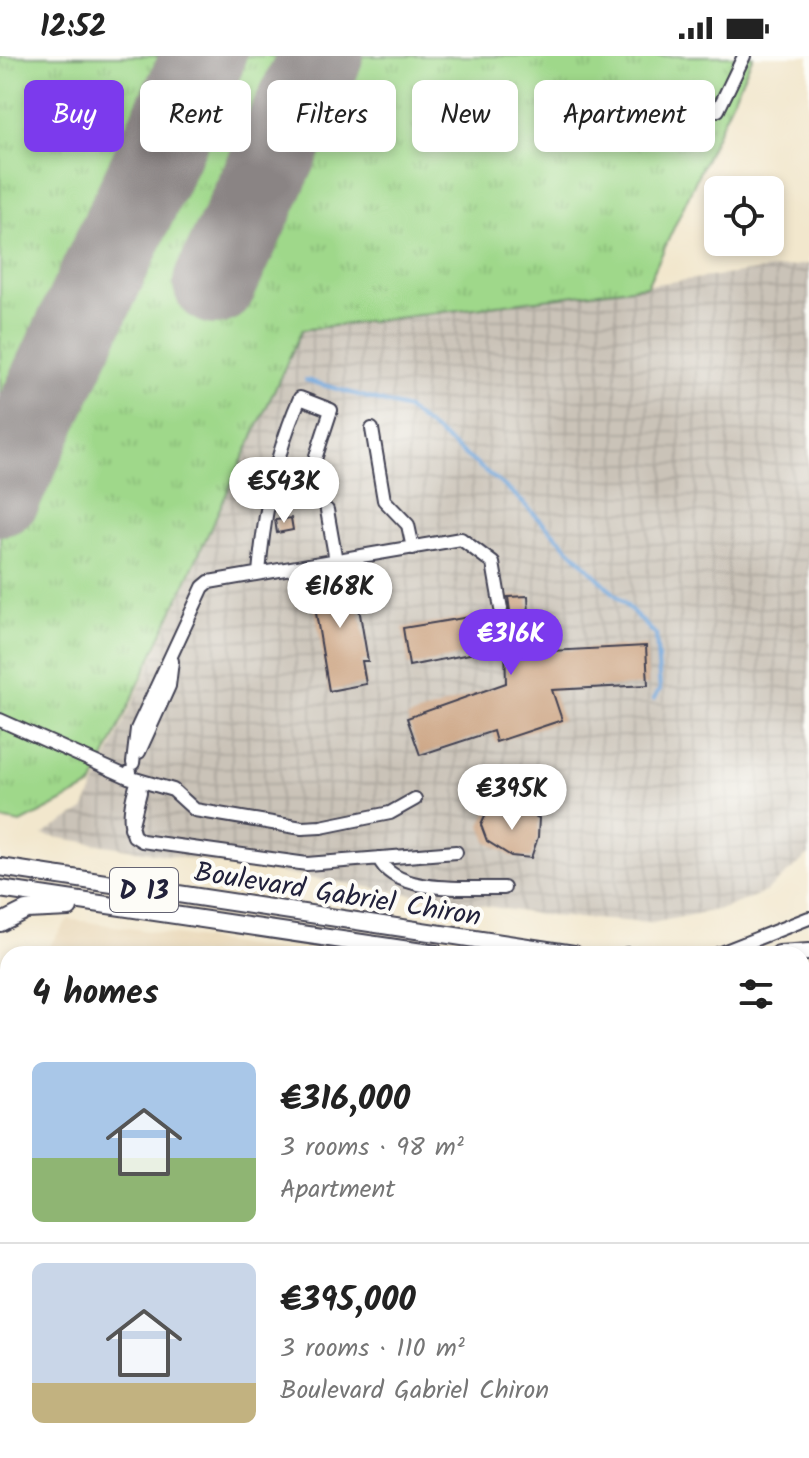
<!DOCTYPE html>
<meta charset="utf-8">
<style>
body{margin:0;font-family:Kalam,sans-serif;background:#f6f6f6;color:#222;height:100vh;display:flex;flex-direction:column;font-size:30px;white-space:nowrap}
*{box-sizing:border-box;margin:0}
p{font-size:26px;color:#767676}
.icon{flex:none;width:44px;height:44px;fill:none;stroke:currentColor;stroke-width:2;stroke-linecap:round;stroke-linejoin:round}
.map{position:relative;flex:1;overflow:hidden}
.details{position:absolute;left:0px;top:890px;width:810px;height:512px;display:flex;flex-direction:column;background:#fff;border-radius:24px 24px 0 0;box-shadow:0 4px 12px #0003}
.details>*{flex:none}
.hud{position:absolute;left:24px;top:24px;width:762px;height:72px;display:flex;gap:16px}
.buttons{position:absolute;left:704px;top:120px;display:grid;gap:16px}
.buttons a{display:grid;place-items:center;width:80px;height:80px;border-radius:12px;background:#fff;box-shadow:0 4px 12px #0003;font-size:40px}
.price{position:absolute;translate:-50% -68px;padding:0 18px;border-radius:28px;background:#fff;color:#222;font-size:26px;line-height:52px;filter:drop-shadow(0 2px 4px #0008)}
.price::after{content:'';position:absolute;left:50%;top:48px;width:24px;height:18px;margin-left:-12px;background:inherit;clip-path:polygon(0 0,100% 0,50% 100%)}
.price.selected{background:#7c3aed;color:#fff}
ul{padding:0;list-style:none}
li{display:flex;align-items:center;gap:24px;height:200px;padding:0 32px}
li+li{border-top:2px solid #e0e0e0}
li span{display:grid;place-items:center;flex:none;width:224px;height:160px;border-radius:12px;color:#555}
li>.icon{margin-inline-start:auto}
span .icon{width:96px;height:96px;fill:#fffc;stroke-width:1}
li b{font-size:34px}
h2{display:flex;justify-content:space-between;align-items:center;height:96px;padding:0 32px;font-size:34px}
.chip{padding:0 28px;border-radius:12px;background:#fff;box-shadow:0 4px 12px #0003;font-size:28px;line-height:72px}
.chip.selected{background:#7c3aed;color:#fff}
.status{display:flex;justify-content:space-between;align-items:center;height:56px;padding:0 40px;background:#fff;direction:ltr}
.status svg{height:22px;fill:currentColor}
.map>svg:first-child{display:block}
</style>
<div class="status"><b>12:52</b><svg viewBox="0 0 49 12"><path d="M0 12V9h3v3zM5 12V6h3v6zM10 12V3h3v9zM15 12V0h3v12zM26 1h20v11H26zM47 4h2v5h-2z"/></svg></div>
<div class="map">
<svg width="809" height="1402" viewBox="0 0 809 1402">
<defs>
<pattern id="industrial-grid" width="8" height="8" patternUnits="userSpaceOnUse" patternTransform="scale(2)"><rect width="8" height="8" fill="#cac3b8"/><path d="M0 4h8M4 0v8" fill="none" stroke="#ada79f"/></pattern>
<pattern id="grass-tufts" width="24" height="20" patternUnits="userSpaceOnUse" patternTransform="scale(2)"><rect width="24" height="20" fill="#9fd88a"/><path d="M3 7l-1-3M5 7V3M7 7l1-3M15 17l-1-3M17 17v-4M19 17l1-3" fill="none" stroke="#89b978"/></pattern>
</defs>
<rect width="100%" height="100%" fill="#fdfcf7"/>
<filter id="ink" filterUnits="userSpaceOnUse"><feTurbulence type="fractalNoise" baseFrequency=".0125" numOctaves="2"/><feDisplacementMap in="SourceGraphic" scale="16" xChannelSelector="R" yChannelSelector="G"/><feConvolveMatrix kernelMatrix="1 2 1 2 8 2 1 2 1" color-interpolation-filters="sRGB"/></filter>
<filter id="wash" filterUnits="userSpaceOnUse"><feTurbulence type="fractalNoise" baseFrequency=".006" numOctaves="4" result="noise"/><feDisplacementMap in="SourceGraphic" scale="32" xChannelSelector="R" yChannelSelector="G"/><feGaussianBlur stdDeviation="1.8" result="paint"/><feColorMatrix in="noise" values="0 0 0 0 0 0 0 0 0 0 0 0 0 0 0 0 0 1.4 0 .05"/><feComposite in="paint" operator="in"/></filter>
<g filter="url(#wash)">
<rect width="100%" height="100%" fill="#f2e7cd"/>
<path fill="#ead9ba" d="M 68,863 L 301,898 L 44,898 Z
M 8,950 L 8,1168 L 0,1161 L 0,961 Z
M 246,1394 L 549,1394 L 541,1402 L 255,1402 Z"/>
<path fill="url(#industrial-grid)" d="M 809,208 L 809,799 L 765,836 L 725,852 L 652,867 L 549,860 L 42,779 L 84,754 L 302,274 Z"/>
<path fill="url(#grass-tufts)" stroke="#607d62" stroke-width="2" d="M 0,0 L 753,0 L 647,230 L 302,274 L 92,730 L 21,767 L 0,763 Z"/>
<g fill="none" stroke-linecap="round" stroke-linejoin="round">
<path stroke="#6ea6dd" stroke-width="4" d="M 306,324 L 407,353 L 514,438 L 656,579 L 660,634 L 654,643"/>
<path stroke="#8a8484" stroke-width="84" d="M 215,227 L 321,0
M 0,438 L 204,0"/>
</g>
<g id="blocks">
<path fill="#cca483" d="M 291,462 L 293,474 L 277,477 L 275,464 Z
M 346,515 L 350,535 L 356,534 L 368,605 L 362,605 L 366,628 L 329,635 L 310,521 Z
M 528,540 L 531,596 L 646,590 L 648,629 L 552,634 L 562,664 L 496,686 L 493,675 L 420,699 L 407,662 L 506,627 L 505,591 L 409,610 L 403,572 L 493,557 L 503,562 L 510,555 L 508,541 Z
M 489,752 L 508,759 L 521,754 L 539,762 L 538,781 L 531,802 L 511,800 L 487,785 L 481,769 Z"/>
</g>
</g>
<g filter="url(#ink)">
<use href="#blocks" fill-opacity="0" stroke="#414051" stroke-width="2"/>
<g fill="none" stroke-linecap="round" stroke-linejoin="round">
<defs>
<path id="minor" d="M 718,54 L 744,0
M 372,373 L 384,444 L 408,469 L 413,492
M 327,454 L 336,505
M 259,517 C 264,456 275,398 300,342 L 331,354 L 302,443 L 268,445
M 0,664 L 128,721 L 130,716
M 139,696 L 169,630 L 172,605
M 133,707 L 137,673 L 203,531 L 209,526 L 461,483 L 493,507 L 501,553
M 128,721 L 173,734 L 195,754 L 302,772 L 321,771 L 390,757 L 415,743
M 131,772 L 140,736 L 138,724 C 132,742 127,762 134,780 L 142,785 L 307,808 L 456,796
M 379,802 C 393,839 470,831 504,832
M 627,898 L 628,898
M 718,898 L 809,862
M 802,1156 L 809,1148
M 802,1324 L 809,1316
M 727,1402 L 734,1394"/>
<path id="major" d="M 0,811 L 574,898
M 0,833 L 436,898
M 0,867 L 26,854 L 69,852
M 779,898 L 809,896
M 802,990 L 809,988
M 802,1006 L 809,1022
M 802,1111 L 809,1077
M 566,1402 L 574,1394"/>
</defs>
<use href="#minor" stroke="#414051" stroke-width="16"/>
<use href="#major" stroke="#414051" stroke-width="20"/>
<use href="#minor" stroke="#fff" stroke-width="12"/>
<use href="#major" stroke="#fff" stroke-width="16"/>
<path stroke="#22223b" stroke-width="4" stroke-dasharray="12 6" stroke-linecap="butt" d="M 0,1290 L 8,1299
M 0,1356 L 8,1360
M 73,1394 L 86,1402
M 105,1394 L 113,1402"/>
</g>
</g>
<g text-anchor="middle" stroke-width="8" stroke-linejoin="round" paint-order="stroke">
<rect fill="#fdfcf7" stroke="#646373" stroke-width="2" x="110" y="812" width="68" height="44" rx="6"/>
<g font-size="26" font-weight="bold" fill="#22223b">
<text x="144" y="843">D 13</text>
</g>
<g font-size="28" fill="#22223b" stroke="#fdfcf7">
<text transform="translate(338 837) rotate(9)" y="10">Boulevard Gabriel Chiron</text>
</g>
</g>
</svg>
<div class="buttons">
<a><svg class="icon" aria-label="locate" viewBox="0 0 24 24"><circle cx="12" cy="12" r="6"/><path d="M12 2v4M12 18v4M2 12h4M18 12h4"/></svg></a>
</div>
<b class="price" style="left:284px;top:469px">€543K</b>
<b class="price" style="left:340px;top:574px">€168K</b>
<b class="price selected" style="left:511px;top:621px">€316K</b>
<b class="price" style="left:512px;top:776px">€395K</b>
<div class="hud">
<a class="chip selected">Buy</a>
<a class="chip">Rent</a>
<a class="chip">Filters</a>
<a class="chip">New</a>
<a class="chip">Apartment</a>
</div>
<section class="details">
<h2>4 homes<svg class="icon" aria-label="filters" viewBox="0 0 24 24"><path d="M4 7h16M4 17h16"/><circle cx="9" cy="7" r="2"/><circle cx="15" cy="17" r="2"/></svg></h2>
<ul>
<li><span style="background:linear-gradient(#a9c7e8 60%,#8fb573 0)"><svg class="icon" aria-label="home" viewBox="0 0 24 24"><path d="M3 11l9-7 9 7M6 9v11h12V9"/></svg></span><div><b>€316,000</b><p>3 rooms · 98 m²</p><p>Apartment</p></div></li>
<li><span style="background:linear-gradient(#c9d6e8 75%,#c2b280 0)"><svg class="icon" aria-label="home" viewBox="0 0 24 24"><path d="M3 11l9-7 9 7M6 9v11h12V9"/></svg></span><div><b>€395,000</b><p>3 rooms · 110 m²</p><p>Boulevard Gabriel Chiron</p></div></li>
</ul>
</section>
</div>
